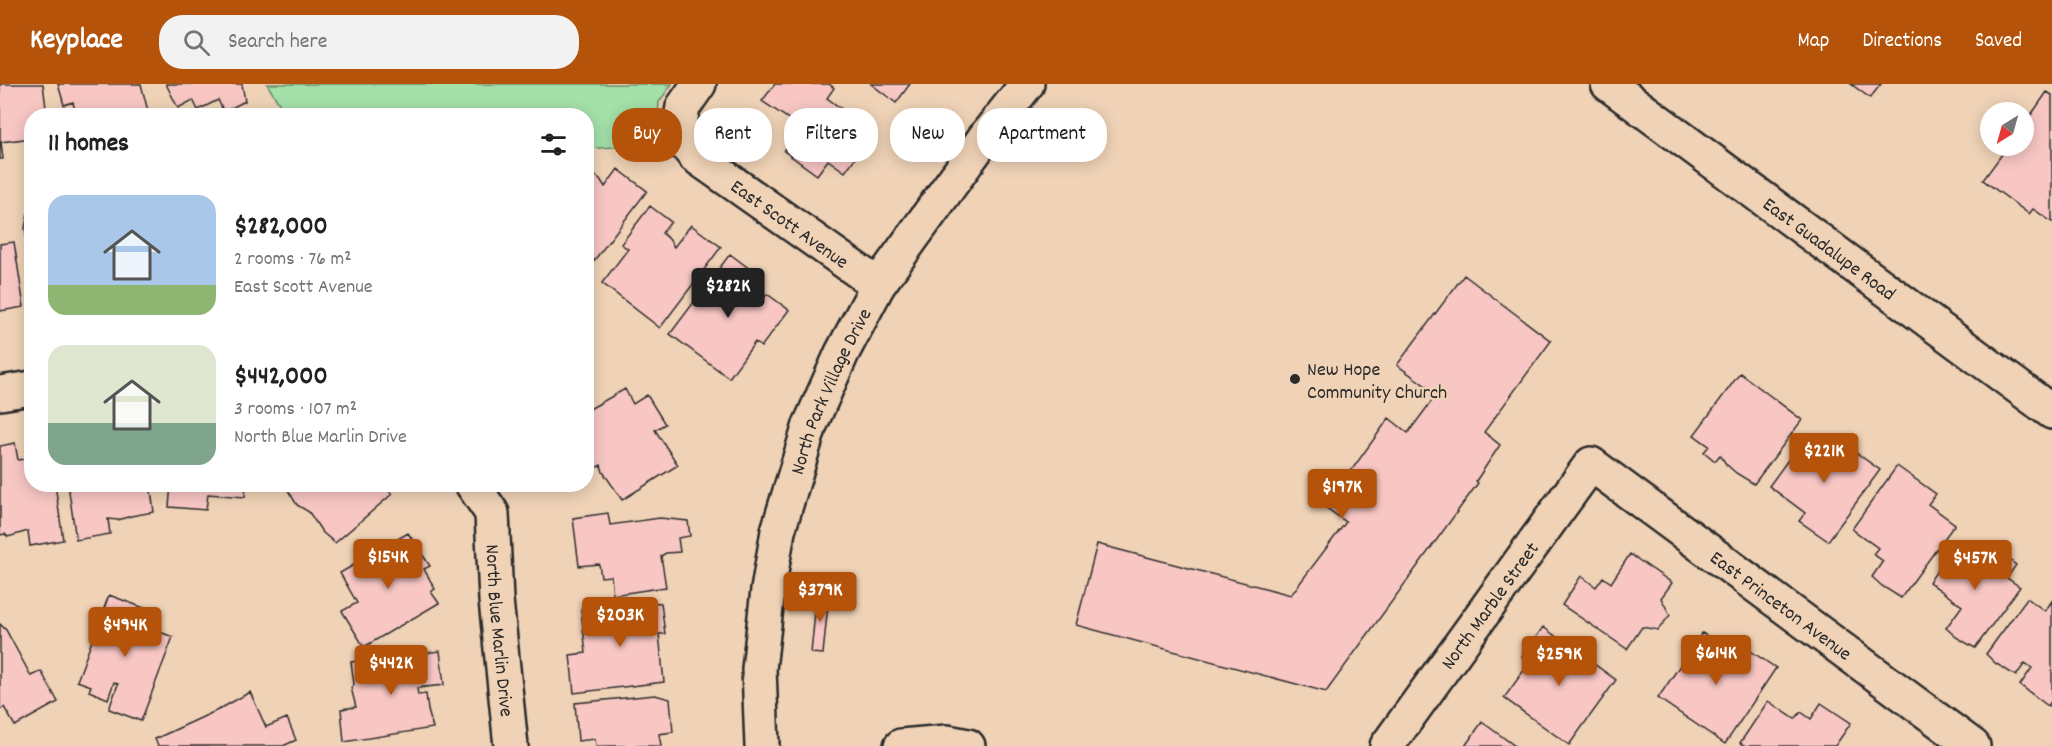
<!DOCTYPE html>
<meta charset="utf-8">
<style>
body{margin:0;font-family:Dekko,sans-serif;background:#f2f2f2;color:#202124;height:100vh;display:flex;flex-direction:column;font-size:22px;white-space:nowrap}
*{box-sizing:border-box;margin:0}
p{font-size:20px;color:#757577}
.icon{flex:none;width:33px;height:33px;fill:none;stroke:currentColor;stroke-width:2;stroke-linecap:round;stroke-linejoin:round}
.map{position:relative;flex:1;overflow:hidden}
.details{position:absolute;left:24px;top:24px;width:570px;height:384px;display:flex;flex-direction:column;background:#fff;border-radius:24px;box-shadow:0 3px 15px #0003}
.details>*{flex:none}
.top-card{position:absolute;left:612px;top:24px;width:570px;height:54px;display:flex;gap:12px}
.needle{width:39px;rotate:217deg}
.buttons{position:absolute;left:1980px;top:18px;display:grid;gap:12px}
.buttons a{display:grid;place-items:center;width:54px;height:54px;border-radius:50%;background:#fff;box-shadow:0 3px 15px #0003;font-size:30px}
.price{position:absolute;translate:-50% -51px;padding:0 14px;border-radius:6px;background:#b45309;color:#fff;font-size:20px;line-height:39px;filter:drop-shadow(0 2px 3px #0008)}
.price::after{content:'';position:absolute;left:50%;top:36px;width:18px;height:14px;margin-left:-9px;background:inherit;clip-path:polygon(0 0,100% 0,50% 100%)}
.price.selected{background:#222;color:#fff}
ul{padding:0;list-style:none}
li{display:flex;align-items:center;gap:18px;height:150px;padding:0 24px}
li span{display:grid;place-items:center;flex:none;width:168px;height:120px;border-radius:18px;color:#555}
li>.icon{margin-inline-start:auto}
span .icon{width:72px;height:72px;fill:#fffc;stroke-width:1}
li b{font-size:26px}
h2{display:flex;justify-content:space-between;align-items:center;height:72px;padding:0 24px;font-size:26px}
.tag{padding:0 21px;border-radius:24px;background:#fff;box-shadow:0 3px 15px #0003;font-size:21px;line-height:54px}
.tag.selected{background:#b45309;color:#fff}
header{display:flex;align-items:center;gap:36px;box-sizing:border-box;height:84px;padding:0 30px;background:#b45309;color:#fff}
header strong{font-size:28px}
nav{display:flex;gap:33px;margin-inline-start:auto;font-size:21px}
.search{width:420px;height:54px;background:#f2f2f2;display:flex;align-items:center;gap:15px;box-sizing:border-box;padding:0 21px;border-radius:24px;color:#757577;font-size:22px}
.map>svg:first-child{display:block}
</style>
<header>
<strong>Keyplace</strong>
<div class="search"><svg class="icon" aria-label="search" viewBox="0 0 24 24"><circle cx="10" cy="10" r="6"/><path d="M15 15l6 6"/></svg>Search here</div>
<nav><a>Map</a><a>Directions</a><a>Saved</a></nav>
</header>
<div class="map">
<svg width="2052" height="662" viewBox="0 0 2052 662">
<rect width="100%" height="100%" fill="#f0d3b7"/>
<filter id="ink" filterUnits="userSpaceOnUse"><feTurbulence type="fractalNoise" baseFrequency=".0167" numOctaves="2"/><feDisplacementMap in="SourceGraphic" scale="12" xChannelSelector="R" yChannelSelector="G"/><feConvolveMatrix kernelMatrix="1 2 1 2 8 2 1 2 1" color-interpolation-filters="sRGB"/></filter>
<g filter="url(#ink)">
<path fill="#a4e1a9" stroke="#68866a" stroke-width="1.5" d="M 267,0 L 672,0 L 659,18 L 656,60 L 587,65 L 586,32 L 286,31 Z"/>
<path fill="#f8c7c4" stroke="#2b2b2b" stroke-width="1.5" d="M 0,0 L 43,0 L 47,32 L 32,32 L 32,54 L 1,58 L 3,75 L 0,75 Z
M 58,0 L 141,0 L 149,31 L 76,32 L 73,18 L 64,21 Z
M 166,0 L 242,0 L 245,17 L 224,28 L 218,16 L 198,26 L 193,16 L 178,24 Z
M 775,0 L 829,0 L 834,4 L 827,14 L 865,42 L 872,51 L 845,88 L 828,76 L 817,91 L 784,67 L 795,52 L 786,47 L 793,38 L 762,17 Z
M 871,0 L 910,0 L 896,19 Z
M 1851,0 L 1881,0 L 1870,14 Z
M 2047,8 L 2052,11 L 2052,138 L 2033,125 L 2029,130 L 1983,96 L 2008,62 L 2024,62 L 2024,41 Z
M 586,85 L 600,95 L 605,103 L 618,85 L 647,107 L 593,178 L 586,174 Z
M 650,122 L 671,138 L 662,149 L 669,155 L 674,163 L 691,141 L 721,163 L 660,244 L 602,199 L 628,165 L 621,160 Z
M 32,128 L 32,187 L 25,144 L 28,129 Z
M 14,158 L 24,223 L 0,227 L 0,160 Z
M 730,170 L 759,192 L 743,213 L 750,218 L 759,220 L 767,210 L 789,226 L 761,263 L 755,258 L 729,294 L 670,250 Z
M 1464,191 L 1551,257 L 1484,348 L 1500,361 L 1476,397 L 1478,399 L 1326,608 L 1076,541 L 1097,460 L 1291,511 L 1346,438 L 1325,423 L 1389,334 L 1408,349 L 1437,310 L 1397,281 Z
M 1740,289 L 1802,336 L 1754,400 L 1736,389 L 1726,380 L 1720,371 L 1715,377 L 1704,368 L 1709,362 L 1694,351 Z
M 625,305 L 633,320 L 647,311 L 665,340 L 655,346 L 678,381 L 622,416 L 603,388 L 601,381 L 586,389 L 586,327 Z
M 1807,350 L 1812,352 L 1840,375 L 1848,363 L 1880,386 L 1828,457 L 1799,437 L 1805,429 L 1769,402 Z
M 15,359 L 18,376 L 32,374 L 32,400 L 55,400 L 63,456 L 30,462 L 28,447 L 8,453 L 5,450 L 0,451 L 0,362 Z
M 1897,382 L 1936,410 L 1928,420 L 1955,440 L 1901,514 L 1882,502 L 1872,493 L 1883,477 L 1873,470 L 1878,464 L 1852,445 Z
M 68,400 L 150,400 L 154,428 L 131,432 L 118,436 L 108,435 L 110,450 L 76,456 Z
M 171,400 L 246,400 L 245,413 L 208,410 L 206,426 L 169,423 Z
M 290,400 L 382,400 L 392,410 L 335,459 L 322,448 L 309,428 L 297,421 L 286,403 Z
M 608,429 L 610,441 L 660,434 L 688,437 L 690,452 L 678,454 L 680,468 L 666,469 L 661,472 L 666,503 L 613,511 L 611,492 L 601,493 L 599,480 L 579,482 L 573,434 Z
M 408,449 L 430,482 L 424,485 L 435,505 L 431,508 L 439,519 L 364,563 L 342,527 L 357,519 L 340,489 Z
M 1958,457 L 1985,477 L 1994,465 L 2016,481 L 2007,494 L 2020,503 L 1975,564 L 1956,553 L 1946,544 L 1962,522 L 1929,498 Z
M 1630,470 L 1672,499 L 1661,514 L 1670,531 L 1658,546 L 1642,543 L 1627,565 L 1562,521 L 1581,492 L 1596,503 L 1603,493 L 1611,499 Z
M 817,508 L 829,510 L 823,570 L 811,569 Z
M 109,511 L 144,524 L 139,540 L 173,553 L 141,637 L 109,625 L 118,600 L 114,598 L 108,615 L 89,607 L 91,602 L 77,597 Z
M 2027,514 L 2045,527 L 2052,517 L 2052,616 L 2048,622 L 2020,601 L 2032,584 L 2025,579 L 2016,592 L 1995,579 L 1986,570 Z
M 647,518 L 661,519 L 665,550 L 659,550 L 664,598 L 574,609 L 570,571 L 586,569 L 581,526 Z
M 0,540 L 6,546 L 31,592 L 41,587 L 58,618 L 15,642 L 4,623 L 0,626 Z
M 1543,543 L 1616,596 L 1569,661 L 1504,614 L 1530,578 L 1522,573 Z
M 1702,549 L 1736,569 L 1738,576 L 1746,564 L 1776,584 L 1725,660 L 1658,614 Z
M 440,567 L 444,601 L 417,604 L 418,611 L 426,610 L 428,626 L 433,644 L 344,658 L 341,625 L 356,623 L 351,604 L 354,600 L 351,578 Z
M 250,608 L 266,643 L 287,634 L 296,656 L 283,662 L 158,662 L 155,655 L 218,626 Z
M 655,611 L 670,615 L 673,648 L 659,650 L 661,662 L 596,662 L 595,655 L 578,657 L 575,619 Z
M 1768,617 L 1795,635 L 1801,628 L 1811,635 L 1821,619 L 1851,639 L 1835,662 L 1745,662 L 1740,659 Z
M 1482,638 L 1515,662 L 1465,662 Z"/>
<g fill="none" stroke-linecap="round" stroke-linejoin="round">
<defs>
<g id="street">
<path id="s1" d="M 699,0 L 683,23 L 678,51 L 695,72 L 878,201"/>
<path d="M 0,309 L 32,304"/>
<path id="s2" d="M 472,400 L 492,429 L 496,516 L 511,662"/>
<path d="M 901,662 L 947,658 L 968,662"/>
<path id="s3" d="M 1387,662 L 1591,380 L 1973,662"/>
</g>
<g id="secondary">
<path id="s4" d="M 1608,0 L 2052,328"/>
<path id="s5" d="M 762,662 L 759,585 L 768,506 L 778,447 L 810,341 L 842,269 L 878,201 L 988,49 L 1027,0"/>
</g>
</defs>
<use href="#street" stroke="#2b2b2b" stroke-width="38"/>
<use href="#secondary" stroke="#2b2b2b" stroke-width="38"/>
<use href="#street" stroke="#f0d3b7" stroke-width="33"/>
<use href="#secondary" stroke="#f0d3b7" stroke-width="33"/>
</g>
</g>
<circle fill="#2b2b2b" stroke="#f0d3b7" stroke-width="2" cx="1295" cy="295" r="6"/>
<g text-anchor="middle" stroke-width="4.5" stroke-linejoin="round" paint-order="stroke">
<g font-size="20" fill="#2b2b2b" stroke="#f0d3b7">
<text dy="7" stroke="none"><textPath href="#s1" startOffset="200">East Scott Avenue</textPath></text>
<text dy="7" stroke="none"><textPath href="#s4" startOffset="276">East Guadalupe Road</textPath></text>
<text dy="7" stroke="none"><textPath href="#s5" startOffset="366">North Park Village Drive</textPath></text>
<text dy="7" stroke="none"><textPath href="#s3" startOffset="174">North Marble Street</textPath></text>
<text dy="7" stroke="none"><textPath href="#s3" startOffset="585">East Princeton Avenue</textPath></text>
<text dy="7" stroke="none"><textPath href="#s2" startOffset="153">North Blue Marlin Drive</textPath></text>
</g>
<g font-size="20" fill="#2b2b2b" stroke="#f0d3b7" text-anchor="start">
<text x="1307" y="291">New Hope<tspan x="1307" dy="23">Community Church</tspan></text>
</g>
</g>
</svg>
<div class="buttons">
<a><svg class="needle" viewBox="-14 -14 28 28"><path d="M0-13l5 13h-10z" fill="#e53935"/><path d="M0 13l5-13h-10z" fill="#757577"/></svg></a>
</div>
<b class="price selected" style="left:728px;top:235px">$282K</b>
<b class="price" style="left:1824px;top:400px">$221K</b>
<b class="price" style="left:1342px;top:436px">$197K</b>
<b class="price" style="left:388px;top:506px">$154K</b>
<b class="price" style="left:1975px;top:507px">$457K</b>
<b class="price" style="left:820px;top:539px">$379K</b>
<b class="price" style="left:620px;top:564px">$203K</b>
<b class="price" style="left:125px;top:574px">$494K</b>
<b class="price" style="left:1716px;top:602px">$614K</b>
<b class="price" style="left:1559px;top:603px">$259K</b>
<b class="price" style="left:391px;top:612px">$442K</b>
<div class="top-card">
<a class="tag selected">Buy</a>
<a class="tag">Rent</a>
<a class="tag">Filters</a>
<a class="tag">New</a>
<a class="tag">Apartment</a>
</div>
<section class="details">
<h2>11 homes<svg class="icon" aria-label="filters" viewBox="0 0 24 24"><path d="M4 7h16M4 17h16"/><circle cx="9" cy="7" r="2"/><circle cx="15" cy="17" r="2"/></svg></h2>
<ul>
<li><span style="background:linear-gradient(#a9c7e8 75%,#8fb573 0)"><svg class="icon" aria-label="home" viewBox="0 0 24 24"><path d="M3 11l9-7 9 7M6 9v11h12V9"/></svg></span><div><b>$282,000</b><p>2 rooms · 76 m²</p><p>East Scott Avenue</p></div></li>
<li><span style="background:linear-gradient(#dfe7d0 65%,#7fa58c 0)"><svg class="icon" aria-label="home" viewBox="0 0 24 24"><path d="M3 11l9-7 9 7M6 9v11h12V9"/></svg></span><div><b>$442,000</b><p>3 rooms · 107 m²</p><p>North Blue Marlin Drive</p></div></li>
</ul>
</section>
</div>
